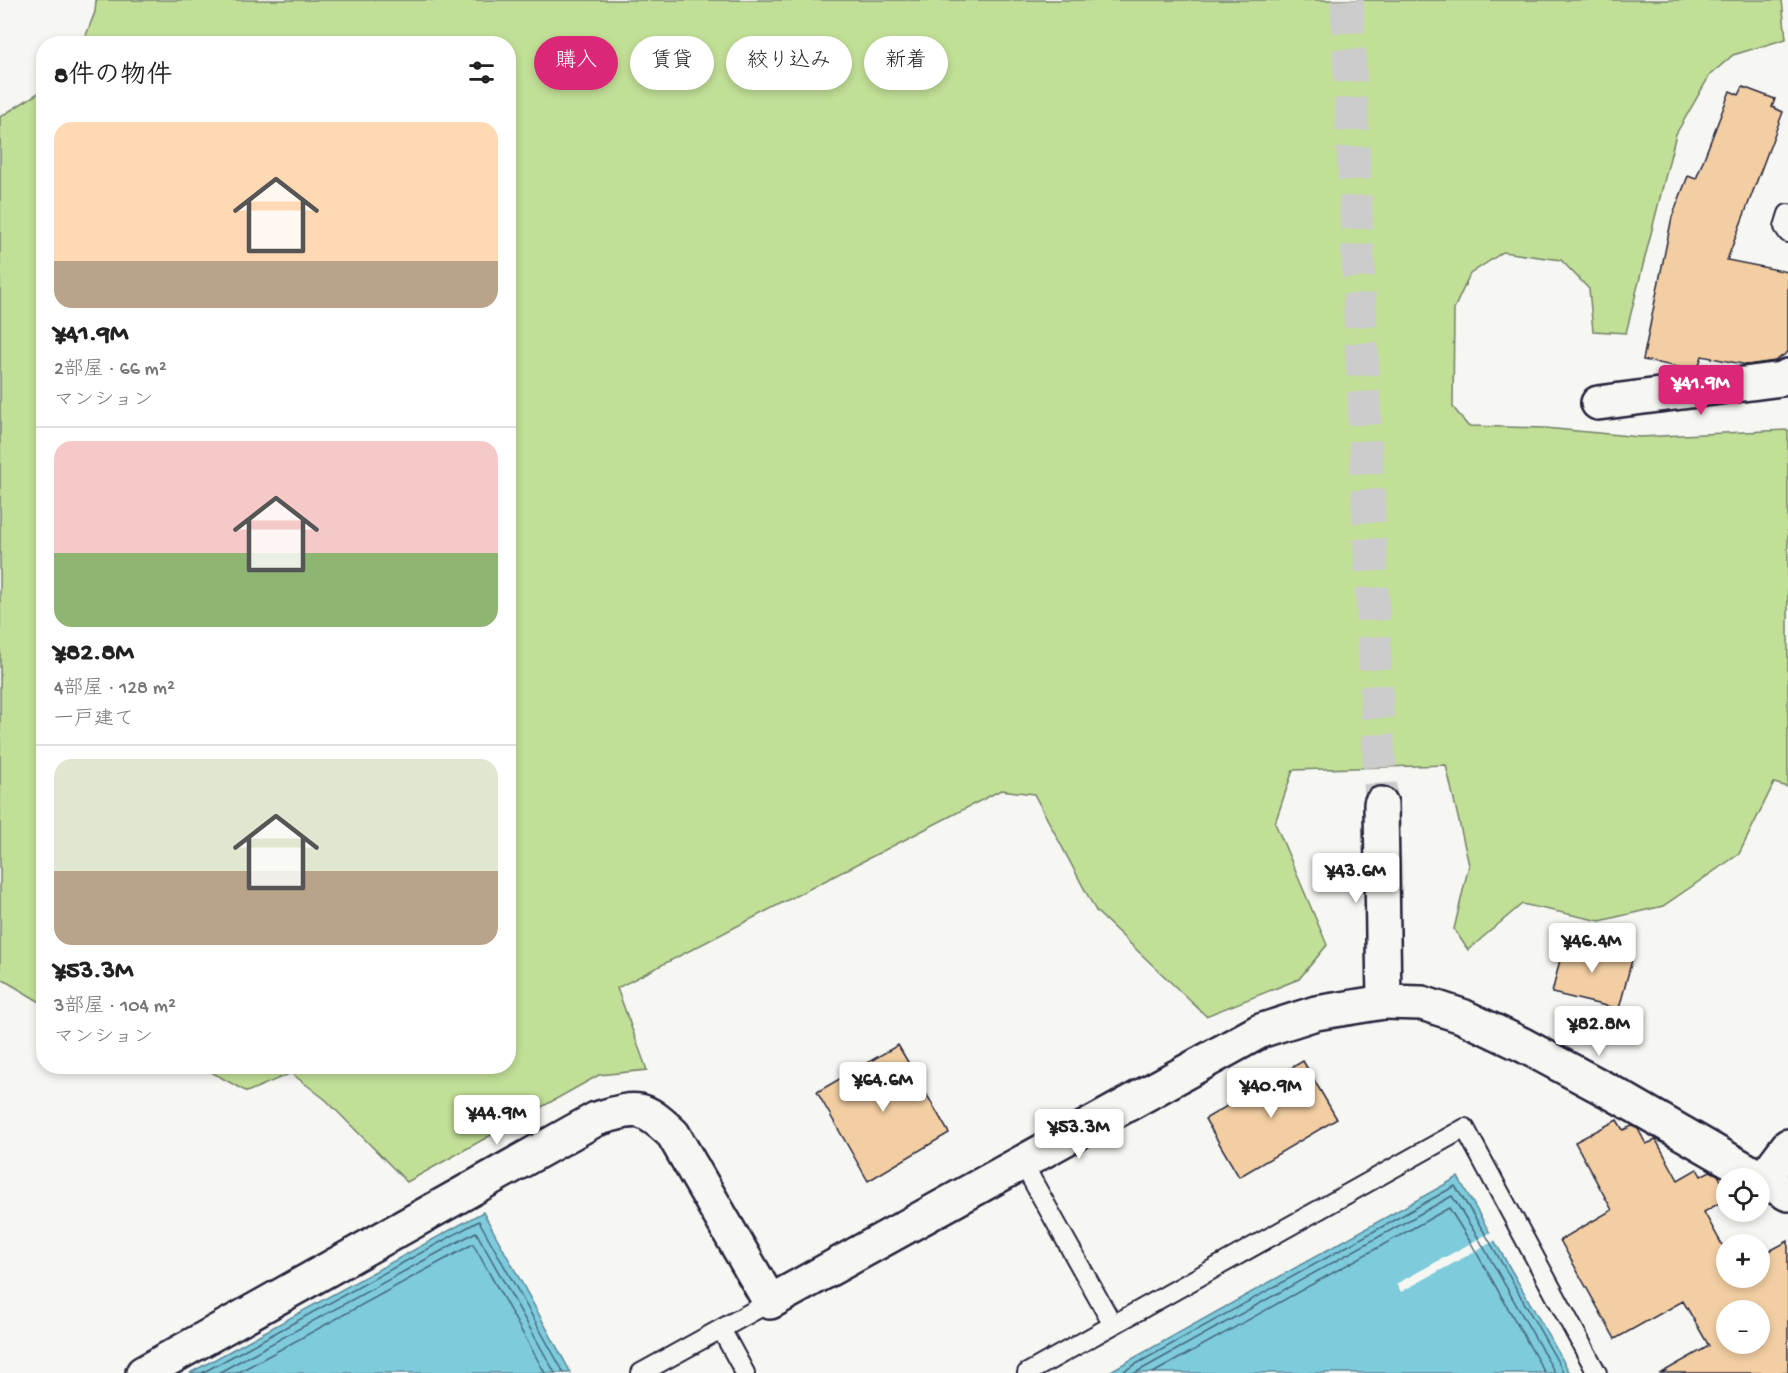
<!DOCTYPE html>
<html lang="ja">
<meta charset="utf-8">
<style>
body{margin:0;font-family:"Gochi Hand","Klee One",sans-serif;background:#f2f2f2;color:#222;height:100vh;display:flex;flex-direction:column;font-size:22px;white-space:nowrap}
*{box-sizing:border-box;margin:0}
p{font-size:20px;color:#767676}
.icon{flex:none;width:33px;height:33px;fill:none;stroke:currentColor;stroke-width:2;stroke-linecap:round;stroke-linejoin:round}
.map{position:relative;flex:1;overflow:hidden}
.panel{position:absolute;left:36px;top:36px;width:480px;height:1038px;display:flex;flex-direction:column;background:#fff;border-radius:24px;box-shadow:0 3px 9px #0003}
.panel>*{flex:none}
.top-card{position:absolute;left:534px;top:36px;width:570px;height:54px;display:flex;gap:12px}
.buttons{position:absolute;left:1716px;top:1168px;display:grid;gap:12px}
.buttons a{display:grid;place-items:center;width:54px;height:54px;border-radius:50%;background:#fff;box-shadow:0 3px 9px #0003;font-size:30px}
.price{position:absolute;translate:-50% -51px;padding:0 14px;border-radius:6px;background:#fff;color:#222;font-size:20px;line-height:39px;filter:drop-shadow(0 2px 3px #0008)}
.price::after{content:'';position:absolute;left:50%;top:36px;width:18px;height:14px;margin-left:-9px;background:inherit;clip-path:polygon(0 0,100% 0,50% 100%)}
.price.current{background:#db2777;color:#fff}
ul{padding:0;list-style:none}
li{display:grid;align-content:center;gap:12px;height:318px;padding:0 18px}
li+li{border-top:2px solid #e0e0e0}
li span{display:grid;place-items:center;height:186px;border-radius:18px;color:#555}
li>.icon{margin-inline-start:auto}
span .icon{width:108px;height:108px;fill:#fffc;stroke-width:1}
li b{font-size:26px}
h2{display:flex;justify-content:space-between;align-items:center;height:72px;padding:0 18px;font-size:26px}
.pill{padding:0 21px;border-radius:27px;background:#fff;box-shadow:0 3px 9px #0003;font-size:21px;line-height:54px}
.pill.current{background:#db2777;color:#fff}
.map>svg:first-child{display:block}
</style>
<div class="map">
<svg width="1788" height="1373" viewBox="0 0 1788 1373">
<rect width="100%" height="100%" fill="#f6f6f2"/>
<filter id="ink" filterUnits="userSpaceOnUse"><feTurbulence type="fractalNoise" baseFrequency=".0167" numOctaves="2"/><feDisplacementMap in="SourceGraphic" scale="12" xChannelSelector="R" yChannelSelector="G"/><feConvolveMatrix kernelMatrix="1 2 1 2 8 2 1 2 1" color-interpolation-filters="sRGB"/></filter>
<g filter="url(#ink)">
<path fill="#c1df96" stroke="#728068" stroke-width="1.5" d="M 96,0 L 1782,0 L 1786,39 L 1733,55 L 1710,75 L 1676,134 L 1626,333 L 1593,331 L 1589,289 L 1561,260 L 1503,252 L 1470,274 L 1454,309 L 1453,407 L 1468,426 L 1545,428 L 1640,437 L 1788,430 L 1788,787 L 1774,783 L 1739,854 L 1663,906 L 1600,921 L 1522,904 L 1468,950 L 1454,929 L 1469,865 L 1446,765 L 1293,770 L 1275,823 L 1327,945 L 1299,979 L 1206,1016 L 1096,911 L 1034,794 L 1001,790 L 617,988 L 647,1070 L 599,1075 L 407,1182 L 326,1100 L 291,1073 L 247,1092 L 202,1067 L 508,1066 L 508,44 L 83,43 L 95,12 Z
M 43,90 L 44,1002 L 40,1002 L 0,978 L 0,117 Z"/>
<path fill="#7dcbdb" stroke="#59879b" stroke-width="1.5" d="M 1458,1177 L 1570,1373 L 1107,1373 Z
M 483,1212 L 571,1373 L 190,1373 Z"/>
<path fill="#f6f6f2" d="M 1491,1232 L 1496,1240 L 1401,1292 L 1396,1284 Z"/>
<g fill="none" stroke-linecap="round" stroke-linejoin="round">
<path stroke="#46667b" stroke-width="1.5" d="M 202,1373 L 479,1221 L 564,1373
M 218,1373 L 476,1232 L 555,1373
M 237,1373 L 473,1244 L 545,1373
M 1120,1373 L 1455,1186 L 1486,1235 L 1564,1373
M 1135,1373 L 1452,1196 L 1479,1239 L 1555,1373
M 1153,1373 L 1449,1208 L 1471,1243 L 1545,1373"/>
</g>
<path fill="#f2cea2" stroke="#22223b" stroke-width="1.5" fill-rule="evenodd" d="M 1743,87 L 1775,99 L 1772,107 L 1783,112 L 1727,260 L 1788,272 L 1788,352 L 1775,361 L 1747,365 L 1702,356 L 1697,371 L 1643,360 L 1672,217 L 1688,176 L 1696,179 L 1730,91 L 1739,95 Z
M 1565,939 L 1633,956 L 1619,1009 L 1552,993 Z
M 898,1045 L 949,1133 L 868,1181 L 817,1092 Z
M 1303,1061 L 1337,1119 L 1239,1177 L 1205,1119 Z
M 1617,1120 L 1623,1130 L 1632,1126 L 1638,1129 L 1646,1144 L 1656,1140 L 1678,1180 L 1697,1169 L 1701,1176 L 1710,1171 L 1718,1175 L 1726,1190 L 1726,1199 L 1704,1212 L 1726,1252 L 1726,1278 L 1760,1278 L 1760,1256 L 1788,1241 L 1788,1373 L 1661,1373 L 1709,1346 L 1683,1301 L 1615,1339 L 1560,1240 L 1612,1210 L 1575,1142 ZM 1726,1311 L 1760,1311 L 1760,1344 L 1726,1344 Z"/>
<g fill="none" stroke-linecap="round" stroke-linejoin="round">
<path stroke="#cccccd" stroke-width="33" stroke-dasharray="33 16" stroke-linecap="butt" d="M 1347,0 L 1381,804"/>
<defs>
<path id="lane" d="M 1788,214 L 1784,227 L 1788,233
M 1022,1162 L 1113,1325
M 721,1329 L 745,1373
M 641,1373 L 770,1302
M 1027,1373 L 1465,1128 L 1597,1373"/>
<path id="street" d="M 1598,403 L 1782,379 L 1788,376
M 1763,1179 L 1788,1146
M 143,1373 L 596,1119 C 637,1107 641,1104 673,1134 L 770,1302 L 1260,1031 L 1316,1013 L 1384,1002"/>
<path id="secondary" d="M 1381,804 L 1384,1002 L 1422,1003 L 1462,1016 L 1523,1045 L 1618,1096 L 1788,1194"/>
</defs>
<use href="#lane" stroke="#22223b" stroke-width="22"/>
<use href="#street" stroke="#22223b" stroke-width="38"/>
<use href="#secondary" stroke="#22223b" stroke-width="38"/>
<use href="#lane" stroke="#f6f6f2" stroke-width="18"/>
<use href="#street" stroke="#f6f6f2" stroke-width="33"/>
<use href="#secondary" stroke="#f6f6f2" stroke-width="33"/>
</g>
</g>
</svg>
<div class="buttons">
<a><svg class="icon" aria-label="locate" viewBox="0 0 24 24"><circle cx="12" cy="12" r="6"/><path d="M12 2v4M12 18v4M2 12h4M18 12h4"/></svg></a>
<a>+</a>
<a>−</a>
</div>
<b class="price current" style="left:1701px;top:416px">¥41.9M</b>
<b class="price" style="left:1356px;top:904px">¥43.6M</b>
<b class="price" style="left:1592px;top:974px">¥46.4M</b>
<b class="price" style="left:1599px;top:1057px">¥82.8M</b>
<b class="price" style="left:883px;top:1113px">¥64.6M</b>
<b class="price" style="left:1271px;top:1119px">¥40.9M</b>
<b class="price" style="left:497px;top:1146px">¥44.9M</b>
<b class="price" style="left:1079px;top:1160px">¥53.3M</b>
<div class="top-card">
<a class="pill current">購入</a>
<a class="pill">賃貸</a>
<a class="pill">絞り込み</a>
<a class="pill">新着</a>
</div>
<section class="panel">
<h2>8件の物件<svg class="icon" aria-label="filters" viewBox="0 0 24 24"><path d="M4 7h16M4 17h16"/><circle cx="9" cy="7" r="2"/><circle cx="15" cy="17" r="2"/></svg></h2>
<ul>
<li><span style="background:linear-gradient(#ffd9b3 75%,#b9a48a 0)"><svg class="icon" aria-label="home" viewBox="0 0 24 24"><path d="M3 11l9-7 9 7M6 9v11h12V9"/></svg></span><div><b>¥41.9M</b><p>2部屋 · 66 m²</p><p>マンション</p></div></li>
<li><span style="background:linear-gradient(#f6c9c9 60%,#8fb573 0)"><svg class="icon" aria-label="home" viewBox="0 0 24 24"><path d="M3 11l9-7 9 7M6 9v11h12V9"/></svg></span><div><b>¥82.8M</b><p>4部屋 · 128 m²</p><p>一戸建て</p></div></li>
<li><span style="background:linear-gradient(#dfe7d0 60%,#b9a48a 0)"><svg class="icon" aria-label="home" viewBox="0 0 24 24"><path d="M3 11l9-7 9 7M6 9v11h12V9"/></svg></span><div><b>¥53.3M</b><p>3部屋 · 104 m²</p><p>マンション</p></div></li>
</ul>
</section>
</div>
